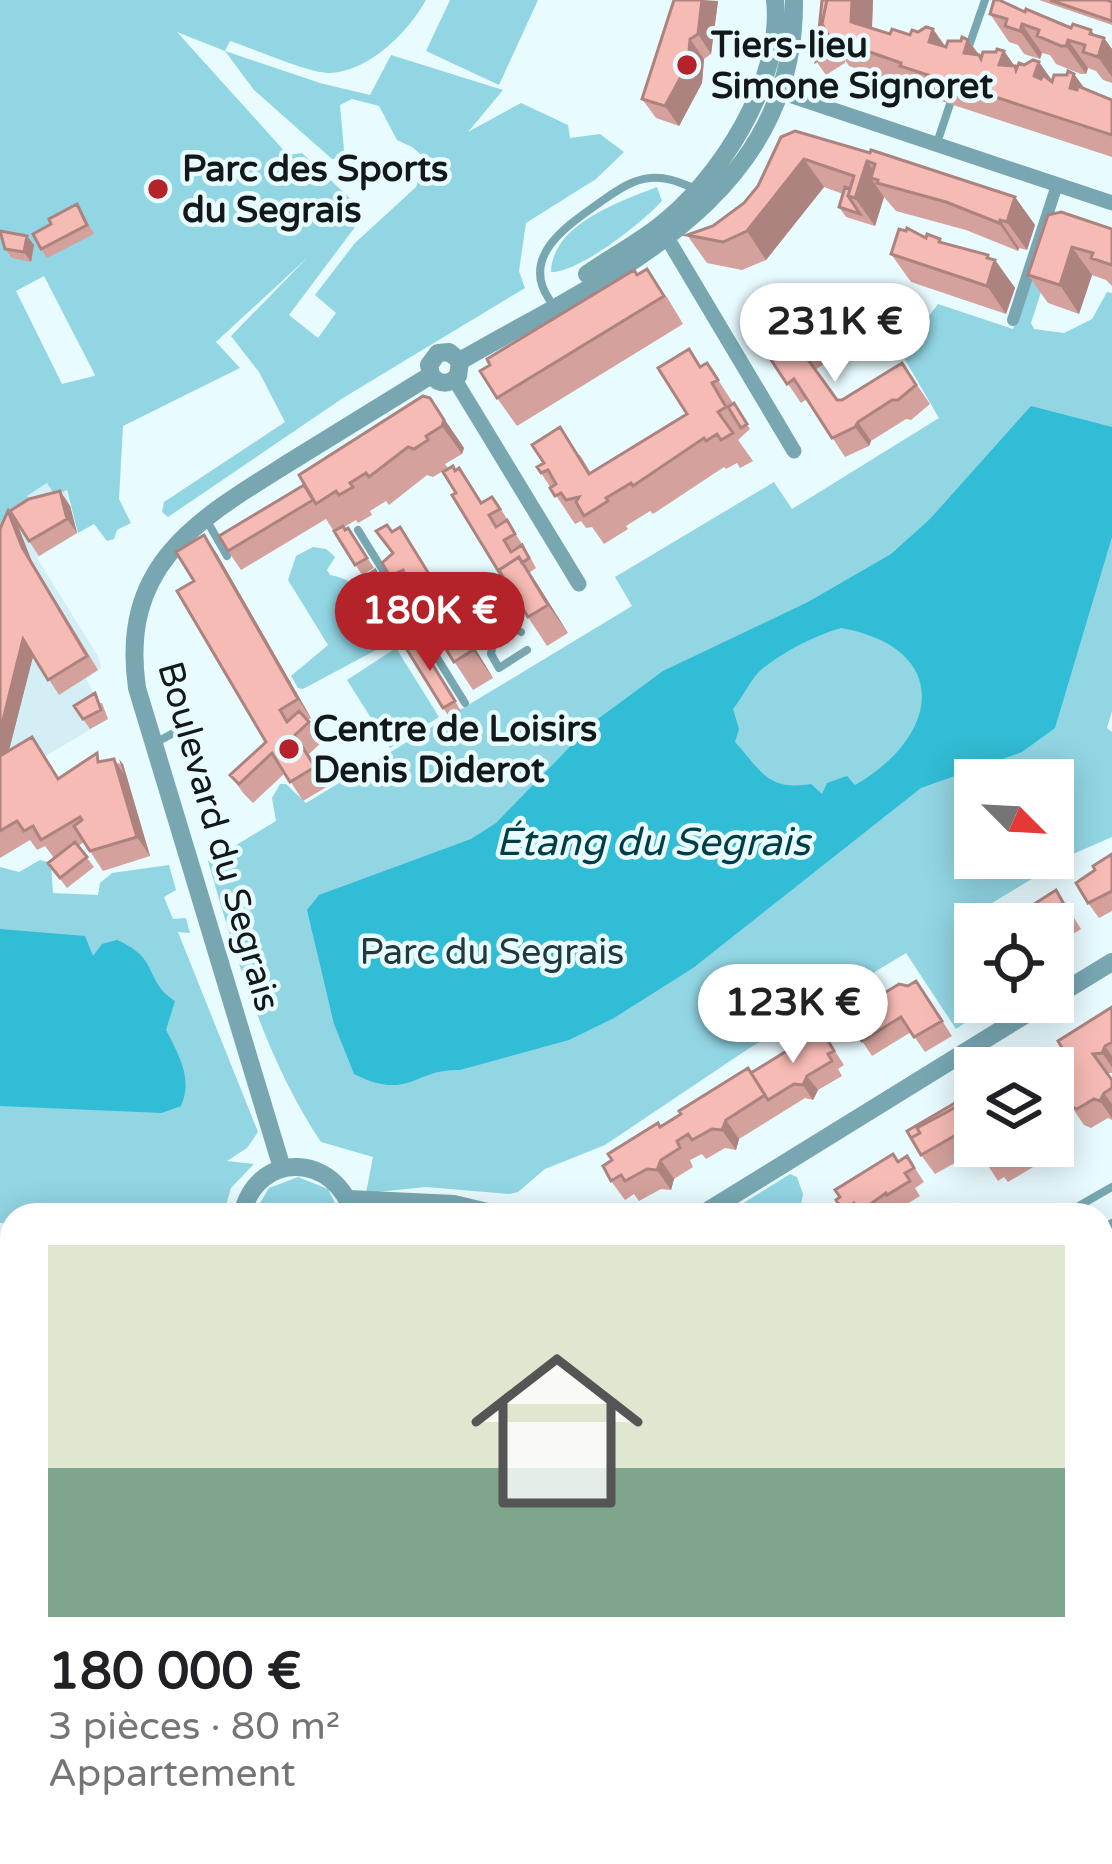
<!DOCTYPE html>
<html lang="fr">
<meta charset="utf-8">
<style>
body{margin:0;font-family:"Varela Round",sans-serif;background:#f6f6f6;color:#202124;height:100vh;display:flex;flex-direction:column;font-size:45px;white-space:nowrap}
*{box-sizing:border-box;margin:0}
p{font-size:39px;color:#757577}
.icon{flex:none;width:66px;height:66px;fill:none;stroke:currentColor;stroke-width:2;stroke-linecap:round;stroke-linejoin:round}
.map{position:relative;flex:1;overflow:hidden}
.sheet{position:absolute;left:0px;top:1203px;width:1113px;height:663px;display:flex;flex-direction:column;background:#fff;border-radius:36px 36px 0 0;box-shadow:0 6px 30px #0003}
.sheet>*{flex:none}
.needle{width:78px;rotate:114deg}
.buttons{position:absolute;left:954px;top:759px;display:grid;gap:24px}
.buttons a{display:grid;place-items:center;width:120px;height:120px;border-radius:0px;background:#fff;box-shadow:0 6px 30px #0003;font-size:60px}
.price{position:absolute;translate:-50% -102px;padding:0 27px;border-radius:42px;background:#fff;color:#222;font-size:39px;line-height:78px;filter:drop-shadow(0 3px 6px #0008)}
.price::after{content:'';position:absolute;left:50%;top:72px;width:36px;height:27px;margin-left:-18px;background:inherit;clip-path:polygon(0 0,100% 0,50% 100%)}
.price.active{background:#b4222a;color:#fff}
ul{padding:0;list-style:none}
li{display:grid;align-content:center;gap:24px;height:636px;padding:0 48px}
li span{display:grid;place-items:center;height:372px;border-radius:0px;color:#555}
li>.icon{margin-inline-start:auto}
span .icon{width:216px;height:216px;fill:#fffc;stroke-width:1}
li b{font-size:51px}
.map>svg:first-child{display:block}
</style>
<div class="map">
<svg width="1112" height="1864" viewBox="0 0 1112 1864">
<rect width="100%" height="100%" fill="#e8fbff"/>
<path fill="#d3eef4" d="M 47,483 L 66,490 L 78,533 L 37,558 L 99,658 L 101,668 L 86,679 L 108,719 L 0,783 L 14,523 L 27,496 Z
M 1112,1667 L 1112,1864 L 1064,1864 L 1066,1854 L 1101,1854 L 1101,1712 Z"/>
<path fill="#92d6e4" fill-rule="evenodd" d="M 0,0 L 426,0 C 408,32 370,71 330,73 C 310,74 252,48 230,41 L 225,51 L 320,83 L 370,95 L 391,55 L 503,90 L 468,132 L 521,103 L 568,125 L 570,138 L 600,134 L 624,152 L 596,179 L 526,223 L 519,271 L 525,288 L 343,398 L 168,517 L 162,512 L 164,502 L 285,422 L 259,372 L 231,336 L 307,258 L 216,342 L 240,368 L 123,426 L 119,499 L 131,523 L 117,530 L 114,539 L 107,541 L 94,524 L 78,533 L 67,490 L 55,495 L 47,483 L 27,496 L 35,509 L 14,522 L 0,542 ZM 177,32 L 225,51 L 254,90 L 332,159 L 340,157 L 344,150 L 340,105 L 352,99 L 379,106 L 397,140 L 412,147 L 426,159 L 416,187 L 355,243 L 315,295 L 336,313 L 318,338 L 289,315 L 361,219 L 357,205 L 302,153 L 288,155 ZM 44,276 L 95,375 L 94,376 L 62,384 L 16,291 Z
M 450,0 L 538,0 L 499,85 L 426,51 Z
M 657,187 L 662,201 C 641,224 578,273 551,272 C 552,224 621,201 657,187 Z
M 1065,218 L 1031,323 L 1034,329 L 1064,333 L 1092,319 L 1107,292 L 1112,293 L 1112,711 L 1107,728 L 1112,732 L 1112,837 L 1073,854 L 974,914 L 979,924 L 975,924 L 975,1002 L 997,1002 L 956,1029 L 906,953 L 748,1049 L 605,1145 L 545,1169 L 518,1192 L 509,1194 L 426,1187 L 366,1193 L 373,1157 L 321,1142 C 266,1060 235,955 208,861 L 225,844 L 228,850 L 276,821 L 272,798 L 280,784 L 286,784 L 306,803 L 632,606 L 615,577 L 774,482 L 792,509 L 939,418 L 901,353 L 938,304 L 1013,329 C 1027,288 1042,256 1065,218 ZM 975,780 L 1053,780 L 1053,858 L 975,858 Z
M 313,547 L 326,549 L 335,557 L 327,570 L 330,575 C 360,580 378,603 386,634 L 376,650 L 303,689 L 298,688 L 291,676 L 328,645 L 288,580 L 296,556 Z
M 396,648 L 439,717 L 390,748 L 347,680 Z
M 40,860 L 51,863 L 53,893 L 98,895 L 100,883 L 112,873 L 169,865 L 176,890 L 164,897 L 173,919 L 186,918 L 190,933 L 178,932 L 258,1132 L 247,1148 L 227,1161 L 254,1164 L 231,1188 L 223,1215 L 151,1215 L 144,1207 L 129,1215 L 12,1215 L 12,1223 L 0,1223 L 0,867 L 19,872 Z
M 790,1174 L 797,1177 L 803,1194 L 801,1204 L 788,1215 L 724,1215 Z
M 298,1177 L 328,1189 L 341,1215 L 253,1215 L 269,1188 Z"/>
<path fill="#31bdd5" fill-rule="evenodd" d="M 1031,406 L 1112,427 L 1112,537 L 1055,728 L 1022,752 L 921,788 L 693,968 L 614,1018 L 569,1040 L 460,1070 C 414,1068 410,1102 354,1074 L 334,1024 L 307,910 L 319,895 L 471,839 L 496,823 L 595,721 L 663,671 L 808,602 L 891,554 L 930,519 ZM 841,628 C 953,648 940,737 855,785 L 847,776 L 827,783 L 822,794 L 811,784 C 768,791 762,772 735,742 L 739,729 L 733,709 C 743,697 751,678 762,669 C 784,651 814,636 841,628 Z
M 0,929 L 85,936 L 93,956 L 102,944 L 117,940 C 161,959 143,980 175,1001 L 166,1030 C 179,1055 193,1079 181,1106 L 162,1113 L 0,1106 Z"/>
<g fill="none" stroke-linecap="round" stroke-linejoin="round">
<path stroke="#78a7b2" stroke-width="8" d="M 968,49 L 985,0
M 937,143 L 950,104
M 549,299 C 520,256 568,225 599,203 C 615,192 630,180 650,178 C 666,176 681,183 696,189
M 207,521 L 227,556
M 358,530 L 465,703
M 489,610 L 495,630 L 491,654 L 499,668 L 527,650
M 496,620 L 521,632
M 430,647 L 522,590
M 157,742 L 177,731
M 1063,1215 L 1112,1187
M 1101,1229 L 1112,1223
M 1101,1250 L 1112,1244
M 1101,1306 L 1112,1319
M 1101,1543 L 1112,1509"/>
<path stroke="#78a7b2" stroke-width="12" d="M 1013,320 L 1057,185"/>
<path stroke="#78a7b2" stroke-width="15" d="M 771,89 L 1112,203
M 660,226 L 794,451
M 455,380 L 579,584
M 796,1854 L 816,1864
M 0,1857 L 93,1858 L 162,1854"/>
<path stroke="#78a7b2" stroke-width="18" d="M 587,274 C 610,258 636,244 658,227 C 719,181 784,79 775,0
M 460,361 C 608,275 796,201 794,0
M 431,375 L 429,365 L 438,353 L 449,352 L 460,361
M 431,375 C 439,385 449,385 458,376 L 460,361
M 1053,998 L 1112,962
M 282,1168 L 137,688 C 119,563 199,519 290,462 C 337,433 384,404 431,375
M 348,1199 L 454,1204 L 500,1215
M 242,1215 C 256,1150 336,1152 353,1215
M 701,1215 L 1046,1002
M 0,1578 L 12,1571
M 995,1854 L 1000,1864
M 866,1864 L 871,1854"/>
<defs>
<path id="rail" d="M 1101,1770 L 1112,1726
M 1101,1806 L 1112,1763
M 1101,1841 L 1112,1812
M 1078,1864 L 1080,1854"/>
</defs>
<use href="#rail" stroke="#31393a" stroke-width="9"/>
<use href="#rail" stroke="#e8fbff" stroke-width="4.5" stroke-dasharray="14" stroke-linecap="butt"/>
</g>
<path fill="#d4a19c" d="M 674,0 L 718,1 L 711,54 L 704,59 L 702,83 L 679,126 L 656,118 L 642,99 Z
M 822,0 L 873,0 L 872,28 L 890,34 L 910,35 L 933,29 L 946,47 L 968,40 L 982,58 L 1004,51 L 1017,69 L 1052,81 L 1074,74 L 1085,89 L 1112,100 L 1112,157 L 920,94 L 917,89 L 849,66 L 845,60 L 845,63 L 826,75 L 816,61 Z
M 1039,0 L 1107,0 L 1112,2 L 1112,25 Z
M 1025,12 L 1104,38 L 1112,49 L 1112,83 L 1103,80 L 1096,71 L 1088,68 L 1086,74 L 1081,74 L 1056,64 L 1050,55 L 1042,53 L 1040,59 L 1024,54 L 1018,45 L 1009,42 L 990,14 Z
M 781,137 L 1015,197 L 1035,225 L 1027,250 L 1019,248 L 1018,251 L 966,230 L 896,211 L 884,197 L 875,226 L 846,217 L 839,207 L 843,194 L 824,187 L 766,260 L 742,270 L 707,263 L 687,235 L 713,226 L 744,203 L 758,186 Z
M 77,204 L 94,234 L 47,258 L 41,249 L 51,224 Z
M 1048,215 L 1112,229 L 1112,286 L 1106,280 L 1092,275 L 1079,314 L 1048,303 L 1028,275 Z
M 27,236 L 34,245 L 31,262 L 12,258 L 5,249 Z
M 926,238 L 940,239 L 943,243 L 988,255 L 991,259 L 995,260 L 1015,288 L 1006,314 L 911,282 L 891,254 Z
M 637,275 L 667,297 L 683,324 L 517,426 L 497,398 Z
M 802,324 L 827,362 L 815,370 L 837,400 L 842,400 L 902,363 L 930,404 L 911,420 L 906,419 L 871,441 L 869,446 L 845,457 L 807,399 L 801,403 L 764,349 Z
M 689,349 L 701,367 L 707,363 L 750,429 L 738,440 L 753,461 L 740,468 L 737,463 L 726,469 L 724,467 L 653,514 L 650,511 L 626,526 L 628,529 L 604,544 L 592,527 L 586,528 L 581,521 L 575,524 L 537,467 L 580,455 L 591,473 L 687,414 Z
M 430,398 L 464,448 L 462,454 L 445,464 L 448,468 L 433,477 L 427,475 L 389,505 L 386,501 L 370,511 L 372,515 L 358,523 L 356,520 L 344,527 L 345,530 L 348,528 L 374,568 L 362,575 L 326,519 L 241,570 L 228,551 L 304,485 Z
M 60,491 L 70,506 L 77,533 L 39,556 L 29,541 Z
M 456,493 L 482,503 L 499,506 L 507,519 L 496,525 L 513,530 L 522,544 L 511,550 L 529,555 L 536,568 L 529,573 L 568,633 L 547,646 L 505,582 Z
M 8,511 L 18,526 L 32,562 L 98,670 L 59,695 L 33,655 L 9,750 L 32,737 L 59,778 L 102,761 L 123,764 L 150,856 L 103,871 L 84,842 L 78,846 L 94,867 L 67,888 L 48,863 L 54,858 L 45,846 L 37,850 L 30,840 L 0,858 L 0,529 Z
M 392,532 L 407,537 L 493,678 L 473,690 L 434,631 L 427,635 L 420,625 L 422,604 L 412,610 L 397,587 L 405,582 L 397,585 L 382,563 L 393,554 Z
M 204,535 L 217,554 L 311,718 L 308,720 L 323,741 L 309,754 L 328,786 L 303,801 L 285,773 L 253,803 L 244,794 L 230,775 L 266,742 L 194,581 Z
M 363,578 L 382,580 L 418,640 L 407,647 Z
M 425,650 L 461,711 L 450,718 L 443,708 Z
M 102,703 L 108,719 L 90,729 L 74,706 Z
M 1112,854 L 1112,911 L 1099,918 L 1088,903 L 1095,870 Z
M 1066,905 L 1081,929 L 1053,947 L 1053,924 Z
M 916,981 L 952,1036 L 925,1052 L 911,1032 L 872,1056 L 862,1041 L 908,986 Z
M 1112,1007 L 1112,1073 L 1107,1073 L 1112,1080 L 1112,1120 L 1108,1118 L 1091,1128 L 1084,1125 L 1071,1106 L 1062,1084 Z
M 824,1034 L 844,1065 L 838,1069 L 842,1076 L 818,1090 L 813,1100 L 805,1098 L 739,1139 L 736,1150 L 725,1148 L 706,1159 L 702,1154 L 690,1160 L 693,1167 L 674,1179 L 671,1190 L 661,1189 L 639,1201 L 634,1194 L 625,1200 L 611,1181 L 660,1127 L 751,1073 Z
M 975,1097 L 975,1146 L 1050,1146 L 1055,1154 L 1008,1182 L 1004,1177 L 998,1181 L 978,1150 L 935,1174 L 921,1155 L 969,1100 Z
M 907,1156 L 924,1182 L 915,1188 L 920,1196 L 897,1210 L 896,1207 L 886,1215 L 846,1215 L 836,1200 Z
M 0,1255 L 12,1259 L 12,1452 L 0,1449 Z
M 12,1642 L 12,1690 L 0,1691 L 0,1643 Z
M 12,1704 L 12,1748 L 1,1732 Z
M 12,1767 L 12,1815 L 5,1816 L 0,1811 L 0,1769 Z"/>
<path fill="#ad837f" d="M 702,0 L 718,1 L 711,54 L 698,34 Z
M 852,0 L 873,0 L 871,50 L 851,22 Z
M 1022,24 L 1042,53 L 1040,59 L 1020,31 Z
M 933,29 L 952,57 L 929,42 Z
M 1091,30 L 1102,46 L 1104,38 L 1112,49 L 1112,77 L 1098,57 L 1090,34 Z
M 690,39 L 704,59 L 702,83 L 679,126 L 665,106 Z
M 968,40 L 980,57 L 964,53 Z
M 1068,40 L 1088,68 L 1086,74 L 1066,46 Z
M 1004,51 L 1034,94 L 999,65 Z
M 1039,62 L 1059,90 L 1034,76 Z
M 1074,74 L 1094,102 L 1070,88 Z
M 804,159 L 824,187 L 766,260 L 747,231 Z
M 867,161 L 884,185 L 871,178 L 884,197 L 875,226 L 855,198 Z
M 1015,197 L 1035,225 L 1027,250 L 1007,222 Z
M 1000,220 L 1019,248 L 1018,251 L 999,223 Z
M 27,236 L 34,245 L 31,262 L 24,252 Z
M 1072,247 L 1092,275 L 1079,314 L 1060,285 Z
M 988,255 L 994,263 L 995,260 L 1015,288 L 1006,314 L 987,286 Z
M 430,398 L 464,448 L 462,454 L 442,426 Z
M 858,422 L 871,441 L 869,446 L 855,427 Z
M 60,491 L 70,506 L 77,533 L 67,519 Z
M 8,511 L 18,526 L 32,562 L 98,670 L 22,547 Z
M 204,535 L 217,554 L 311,718 L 298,699 Z
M 519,557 L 538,585 L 568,633 L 548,605 Z
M 444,602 L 464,630 L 493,678 L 473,650 Z
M 23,639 L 34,653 L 5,766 L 0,759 L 0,732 Z
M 114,759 L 124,774 L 119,759 L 123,764 L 150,856 L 137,837 Z
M 1105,1046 L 1112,1056 L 1112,1067 L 1102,1053 Z
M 807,1076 L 818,1090 L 813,1100 L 803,1085 Z
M 1104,1093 L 1112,1104 L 1112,1118 L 1100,1101 Z
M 726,1120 L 739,1139 L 736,1150 L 722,1130 Z
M 661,1160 L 674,1179 L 671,1190 L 657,1170 Z
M 8,1326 L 12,1331 L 12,1380 L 7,1397 L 0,1387 L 0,1355 Z
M 1101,1354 L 1112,1381 L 1112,1392 L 1101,1368 Z
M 1112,1459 L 1112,1495 L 1101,1509 L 1101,1473 Z"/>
<path fill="#f7bbb5" stroke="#ad837f" stroke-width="3" d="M 674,0 L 702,0 L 698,34 L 690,39 L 688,64 L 665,106 L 642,99 Z
M 822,0 L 827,0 L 822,24 L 834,48 L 816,61 Z
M 827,0 L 852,0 L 851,22 L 890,34 L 892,29 L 910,35 L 912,30 L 918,32 L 926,27 L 933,29 L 929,42 L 946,47 L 948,41 L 961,41 L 962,37 L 968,40 L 964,53 L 979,55 L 981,59 L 983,52 L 996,52 L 997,49 L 1004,51 L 999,65 L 1015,66 L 1016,70 L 1019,63 L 1024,65 L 1033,60 L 1039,62 L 1034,76 L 1041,79 L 1043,75 L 1052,82 L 1054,75 L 1067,75 L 1068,71 L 1074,74 L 1070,88 L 1077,90 L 1078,86 L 1112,100 L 1112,135 L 900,66 L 901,63 L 830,38 L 822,24 Z
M 994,0 L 999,0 L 1025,12 L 1026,9 L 1071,28 L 1073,24 L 1091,30 L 1090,34 L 1104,38 L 1098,57 L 1083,52 L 1085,45 L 1068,40 L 1066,46 L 1061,46 L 1037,36 L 1039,30 L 1022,24 L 1020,31 L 1005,26 L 1007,19 L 990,14 Z
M 1050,0 L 1107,0 L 1112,2 L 1112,21 Z
M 795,131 L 870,153 L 871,150 L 1015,197 L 1007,222 L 1000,220 L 999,223 L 946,202 L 877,183 L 878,180 L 871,178 L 875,164 L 867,161 L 855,198 L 848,196 L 854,176 L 804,159 L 747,231 L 723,242 L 687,235 L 713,226 L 744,203 L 758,186 L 781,137 Z
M 845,187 L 850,189 L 848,196 L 860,214 L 839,207 Z
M 77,204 L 87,225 L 41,249 L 33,234 L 51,224 L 49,219 Z
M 1061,212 L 1112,229 L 1112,265 L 1091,258 L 1093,253 L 1072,247 L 1060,285 L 1028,275 L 1048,215 Z
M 907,228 L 926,238 L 927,234 L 940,239 L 939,242 L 988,255 L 987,258 L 995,260 L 987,286 L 891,254 L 899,229 L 906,231 Z
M 0,231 L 27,236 L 24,252 L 5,249 Z
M 647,269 L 664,296 L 497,398 L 480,371 L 490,365 L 487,359 L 634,270 L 637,275 Z
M 802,324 L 813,342 L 801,350 L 837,400 L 842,400 L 902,363 L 916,385 L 898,400 L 892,400 L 858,422 L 855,427 L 832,438 L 794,379 L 787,384 L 764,349 Z
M 689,349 L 700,367 L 707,363 L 718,380 L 712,383 L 726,407 L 718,412 L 733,433 L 721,440 L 717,434 L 706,441 L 704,438 L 633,486 L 631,483 L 606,498 L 608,501 L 584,516 L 576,502 L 579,497 L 566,500 L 561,493 L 555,496 L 550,488 L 556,484 L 548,470 L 541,473 L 537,467 L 544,463 L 532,445 L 560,427 L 589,474 L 687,414 L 658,368 Z
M 423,396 L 430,398 L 444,420 L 442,426 L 426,436 L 428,440 L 414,449 L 408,447 L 369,477 L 366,473 L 350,483 L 353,487 L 339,495 L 336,491 L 316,504 L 299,475 Z
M 734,403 L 747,424 L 741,428 L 728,407 Z
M 453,466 L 455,471 L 459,468 L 481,503 L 492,497 L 500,509 L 489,515 L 496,527 L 507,520 L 515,534 L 504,540 L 511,552 L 522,545 L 529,558 L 522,563 L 519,557 L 499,570 L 505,582 L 452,495 L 456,493 L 443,472 Z
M 304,485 L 313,500 L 228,551 L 219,536 Z
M 60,491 L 67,519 L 29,541 L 10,511 L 29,499 Z
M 8,511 L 22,547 L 87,656 L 48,680 L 23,639 L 0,732 L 0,529 Z
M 387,525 L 392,532 L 400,527 L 453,613 L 444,602 L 424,614 L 428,620 L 420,625 L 413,613 L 424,604 L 415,594 L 405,600 L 397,587 L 406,581 L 403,570 L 390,576 L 382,563 L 393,553 L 376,531 Z
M 343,526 L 345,530 L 348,528 L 367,558 L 355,565 L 334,531 Z
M 204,535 L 298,699 L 280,710 L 287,722 L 299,711 L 309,722 L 295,735 L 315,767 L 290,782 L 272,753 L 239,784 L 230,775 L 266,742 L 177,591 L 194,581 L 176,552 Z
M 519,557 L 548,605 L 528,617 L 499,570 Z
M 375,570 L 411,630 L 400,637 L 363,578 Z
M 444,602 L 473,650 L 454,662 L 424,614 Z
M 418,641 L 455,701 L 443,708 L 406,648 Z
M 95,693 L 101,710 L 83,719 L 74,706 Z
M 32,737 L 58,779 L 97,753 L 98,762 L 114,759 L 137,837 L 90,851 L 74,826 L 82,820 L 80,817 L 41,840 L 33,826 L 24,831 L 17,821 L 0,831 L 0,756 Z
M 75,842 L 87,857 L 60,878 L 48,863 Z
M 1112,854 L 1112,891 L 1088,903 L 1076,883 L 1095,870 L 1093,866 Z
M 1056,890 L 1070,915 L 1053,926 L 1053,924 L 1003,924 Z
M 916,981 L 942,1021 L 914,1037 L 901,1017 L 862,1041 L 847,1016 L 899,984 L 908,986 Z
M 1112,1007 L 1112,1042 L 1105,1046 L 1102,1053 L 1093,1054 L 1112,1080 L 1112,1088 L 1104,1093 L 1100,1101 L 1094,1099 L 1077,1109 L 1071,1106 L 1059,1086 L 1062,1084 L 1060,1079 L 1066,1054 L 1058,1041 Z
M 824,1034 L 834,1051 L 828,1054 L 832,1061 L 807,1076 L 803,1085 L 794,1084 L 768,1100 L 751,1073 L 811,1036 L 814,1040 Z
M 748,1068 L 765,1095 L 726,1120 L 722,1130 L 712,1129 L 692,1140 L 688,1134 L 677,1141 L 680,1148 L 661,1160 L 657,1170 L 647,1169 L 625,1181 L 621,1175 L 611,1181 L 603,1166 L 612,1160 L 608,1154 L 658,1123 L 660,1127 L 681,1114 L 679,1111 Z
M 967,1096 L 969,1100 L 917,1128 L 920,1133 L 911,1138 L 907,1131 Z
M 975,1097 L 975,1143 L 968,1128 L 921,1155 L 911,1138 L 920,1133 L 917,1128 Z
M 977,1146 L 1023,1146 L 994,1162 L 991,1158 L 984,1162 Z
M 893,1154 L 898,1162 L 907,1156 L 914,1168 L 905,1173 L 910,1181 L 887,1195 L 886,1193 L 859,1212 L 854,1203 L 842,1210 L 836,1200 L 840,1197 L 835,1190 Z
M 0,1255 L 12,1259 L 12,1327 L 8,1326 L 0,1355 Z
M 1101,1368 L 1112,1390 L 1112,1459 L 1101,1473 Z
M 0,1380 L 12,1383 L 12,1437 L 0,1433 Z
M 12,1642 L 12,1695 L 10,1671 L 0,1671 L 0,1643 Z
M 0,1704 L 12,1704 L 12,1731 L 1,1732 Z
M 12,1767 L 12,1791 L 5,1791 L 5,1795 L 0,1796 L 0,1769 Z"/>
<g fill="#b4222a" stroke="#e8fbff" stroke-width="4.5">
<circle cx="687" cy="65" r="12"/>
<circle cx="158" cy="189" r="12"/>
<circle cx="289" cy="749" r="12"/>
</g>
<g text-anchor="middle" stroke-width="9" stroke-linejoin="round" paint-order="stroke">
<g font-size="36" font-weight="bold" fill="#13191a" stroke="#e8fbff" text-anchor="start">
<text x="711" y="57">Tiers-lieu<tspan x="711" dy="41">Simone Signoret</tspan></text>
<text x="182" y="181">Parc des Sports<tspan x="182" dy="41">du Segrais</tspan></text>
<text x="313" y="741">Centre de Loisirs<tspan x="313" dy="41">Denis Diderot</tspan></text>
</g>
<g font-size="36" fill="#13191a" stroke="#e8fbff">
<text transform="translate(220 836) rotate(74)" y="13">Boulevard du Segrais</text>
</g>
<g font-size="36" fill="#22383d" stroke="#e8fbff">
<text x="492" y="964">Parc du Segrais</text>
</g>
<g font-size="39" font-style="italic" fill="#003d47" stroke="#e8fbff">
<text x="653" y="855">Étang du Segrais</text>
</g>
</g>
</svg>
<div class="buttons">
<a><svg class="needle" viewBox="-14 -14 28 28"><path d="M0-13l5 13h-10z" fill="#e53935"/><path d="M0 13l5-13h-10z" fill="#757577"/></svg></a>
<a><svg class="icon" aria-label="locate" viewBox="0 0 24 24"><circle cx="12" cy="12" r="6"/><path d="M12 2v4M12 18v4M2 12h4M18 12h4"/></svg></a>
<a><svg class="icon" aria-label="layers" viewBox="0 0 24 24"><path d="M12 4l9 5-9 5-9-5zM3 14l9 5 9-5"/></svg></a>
</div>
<b class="price" style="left:835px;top:385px">231K €</b>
<b class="price active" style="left:430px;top:674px">180K €</b>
<b class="price" style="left:793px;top:1066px">123K €</b>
<section class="sheet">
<ul>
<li><span style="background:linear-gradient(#dfe7d0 60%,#7fa58c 0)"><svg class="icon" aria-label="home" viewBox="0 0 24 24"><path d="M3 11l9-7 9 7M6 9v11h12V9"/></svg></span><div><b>180 000 €</b><p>3 pièces · 80 m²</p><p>Appartement</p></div></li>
</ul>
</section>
</div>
